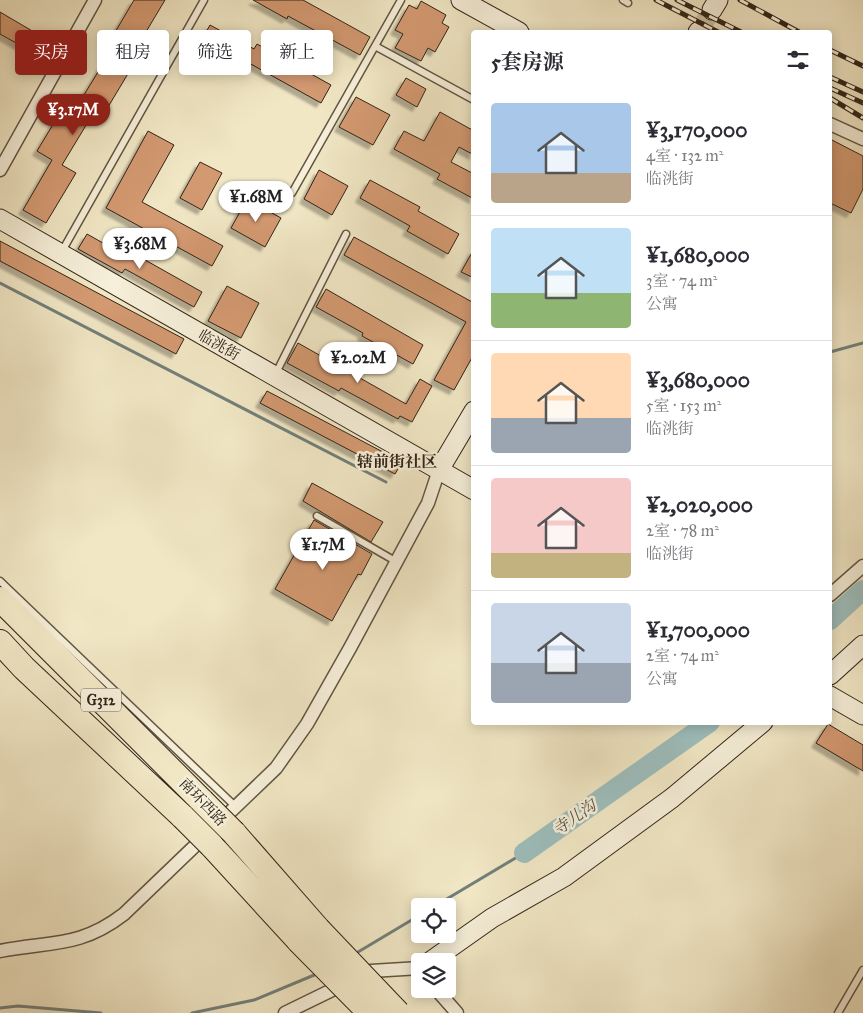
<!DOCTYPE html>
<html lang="zh">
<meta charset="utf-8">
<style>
body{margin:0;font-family:"IM FELL Great Primer","Noto Serif SC",serif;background:#f7f7f7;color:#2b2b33;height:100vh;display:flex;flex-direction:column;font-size:19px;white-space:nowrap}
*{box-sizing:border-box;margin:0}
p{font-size:16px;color:#7c7c81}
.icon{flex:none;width:28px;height:28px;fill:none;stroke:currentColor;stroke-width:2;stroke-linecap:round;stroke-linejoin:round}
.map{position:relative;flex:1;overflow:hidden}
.details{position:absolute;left:471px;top:30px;width:361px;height:695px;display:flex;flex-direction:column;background:#fff;border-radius:5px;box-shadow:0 2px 12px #0003}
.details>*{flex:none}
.banner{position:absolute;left:15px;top:30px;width:381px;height:45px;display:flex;gap:10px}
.tools{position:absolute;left:411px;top:898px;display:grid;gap:10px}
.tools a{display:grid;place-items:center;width:45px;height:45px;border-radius:5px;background:#fff;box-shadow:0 2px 12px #0003;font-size:25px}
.price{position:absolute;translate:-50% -42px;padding:0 11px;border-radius:18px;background:#fff;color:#222;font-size:16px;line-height:32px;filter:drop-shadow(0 1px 2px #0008)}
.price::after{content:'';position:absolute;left:50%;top:30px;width:15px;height:11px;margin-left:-8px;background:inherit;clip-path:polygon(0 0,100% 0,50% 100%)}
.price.selected{background:#8f2418;color:#fff}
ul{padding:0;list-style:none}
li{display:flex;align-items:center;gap:15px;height:125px;padding:0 20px}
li+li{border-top:1px solid #e1e1e2}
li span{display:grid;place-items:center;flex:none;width:140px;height:100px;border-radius:5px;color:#555}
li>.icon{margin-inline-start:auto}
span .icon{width:60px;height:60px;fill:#fffc;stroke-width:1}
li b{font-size:21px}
h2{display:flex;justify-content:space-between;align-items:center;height:60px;padding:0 20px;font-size:21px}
.tag{padding:0 18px;border-radius:5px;background:#fff;box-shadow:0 2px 12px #0003;font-size:18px;line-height:45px}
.tag.selected{background:#8f2418;color:#fff}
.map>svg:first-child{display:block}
</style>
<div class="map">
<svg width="863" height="1013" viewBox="0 0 863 1013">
<defs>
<filter id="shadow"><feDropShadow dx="-4.5" dy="4.5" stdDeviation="1" flood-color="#0004"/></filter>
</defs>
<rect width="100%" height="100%" fill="#f1e7c5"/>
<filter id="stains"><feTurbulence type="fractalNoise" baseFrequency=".004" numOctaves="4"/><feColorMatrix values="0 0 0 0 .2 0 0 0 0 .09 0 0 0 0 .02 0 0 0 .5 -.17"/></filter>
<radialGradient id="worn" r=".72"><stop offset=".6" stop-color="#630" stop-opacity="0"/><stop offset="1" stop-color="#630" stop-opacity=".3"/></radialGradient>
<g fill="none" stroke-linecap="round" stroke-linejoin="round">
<path stroke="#72807b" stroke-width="3" d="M 0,283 L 386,482
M 830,352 L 863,343
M 435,906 L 524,853
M 353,955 L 420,915
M 0,1008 L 18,1006 L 101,1013
M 192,1013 L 254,1000 L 319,973"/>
<path stroke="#9dbebd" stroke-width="20" d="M 830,620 L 863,590
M 524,853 L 710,722"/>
</g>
<path fill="#d39971" stroke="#312418" filter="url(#shadow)" d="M 134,0 L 165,0 L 137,47 L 114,34 Z
M 253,0 L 303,0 L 370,37 L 360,55 L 288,16 L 287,19 Z
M 421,1 L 446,15 L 442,23 L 449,27 L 435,52 L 428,48 L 421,61 L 395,48 L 403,34 L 395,30 L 409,5 L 417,9 Z
M 0,12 L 34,32 L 25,48 L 0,34 Z
M 210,25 L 254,49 L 257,44 L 331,85 L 321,103 L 249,63 L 248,66 L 201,41 Z
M 109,54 L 132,67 L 102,117 L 94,112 L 62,165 L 76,173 L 46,223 L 23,210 L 52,160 L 37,151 L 69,98 L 79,103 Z
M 406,78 L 426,89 L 417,107 L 396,95 Z
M 356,97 L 390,115 L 373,145 L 339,127 Z
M 440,112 L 474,131 L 474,155 L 459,147 L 451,162 L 474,174 L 474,199 L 437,179 L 440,174 L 394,149 L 404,131 L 424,141 Z
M 148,131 L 174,145 L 142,202 L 223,246 L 212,266 L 106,208 Z
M 830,139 L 863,156 L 863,189 L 851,213 L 830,203 Z
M 200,162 L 222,173 L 202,210 L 180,198 Z
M 319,170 L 348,186 L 332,215 L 304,199 Z
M 370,180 L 420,207 L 418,211 L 459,234 L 448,254 L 407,231 L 410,226 L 360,198 Z
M 247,199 L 281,218 L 265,247 L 231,228 Z
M 87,234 L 128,257 L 131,252 L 202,292 L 194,307 L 125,269 L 122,273 L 78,249 Z
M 354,237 L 474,303 L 474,354 L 454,390 L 434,380 L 466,322 L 344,255 Z
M 0,241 L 184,339 L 176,354 L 0,261 Z
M 474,249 L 474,278 L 461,272 Z
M 227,286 L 259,303 L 241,338 L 208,321 Z
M 326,289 L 423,345 L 413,364 L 362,336 L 363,333 L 316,307 Z
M 298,343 L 406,404 L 420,379 L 432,386 L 412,422 L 400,416 L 398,419 L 341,388 L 339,391 L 287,363 Z
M 267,391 L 402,462 L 395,474 L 260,403 Z
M 312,483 L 383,522 L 371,542 L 303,501 Z
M 314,520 L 372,554 L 361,575 L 358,574 L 332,621 L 275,589 Z
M 828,724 L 863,745 L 863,771 L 816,743 Z"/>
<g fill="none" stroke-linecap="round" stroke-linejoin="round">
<path stroke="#cbc0a2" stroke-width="19" stroke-dasharray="19 9" stroke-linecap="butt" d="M 699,31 L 712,10"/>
<defs>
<path id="lane" d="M 623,0 L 628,3
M 375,46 L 474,100
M 292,193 L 401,0
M 61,253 L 204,0
M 276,373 L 346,234
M 317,516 L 397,562
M 0,581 L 236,807
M 838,1013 L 863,970"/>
<path id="street" d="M 830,124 L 863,139
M 0,170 L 95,0
M 830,595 L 863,566
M 0,951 C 50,941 80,948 124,914 L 276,768 L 307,724 L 350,648 L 428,503 L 439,470
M 436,989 L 457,1013
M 285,1013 L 371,971 L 420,968"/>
<path id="secondary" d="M 461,0 L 519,32
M 712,10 L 718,0
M 698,32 L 699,31
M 0,219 L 474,490
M 439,470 L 474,411
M 830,675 L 863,645
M 830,696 L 863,715
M 431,961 L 492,918 L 564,877 L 672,798 L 763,722"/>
<path id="highway" d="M 0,599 L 202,801
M 0,642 L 24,668 L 183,817
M 234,833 L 318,929
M 211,845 L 299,941"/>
</defs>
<use href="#lane" stroke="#615543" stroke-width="9"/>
<use href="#street" stroke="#615543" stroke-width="15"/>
<use href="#secondary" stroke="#312418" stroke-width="21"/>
<use href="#highway" stroke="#312418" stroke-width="26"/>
<use href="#lane" stroke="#f6efd9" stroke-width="6"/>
<use href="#street" stroke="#f6efd9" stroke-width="12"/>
<use href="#secondary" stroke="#f6efd9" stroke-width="19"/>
<use href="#highway" stroke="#f1e7c5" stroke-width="24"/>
<defs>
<path id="rail" d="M 656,0 L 718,32
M 677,0 L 741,32
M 740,0 L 799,32
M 830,50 L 863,66
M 830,77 L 863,92
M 830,88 L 863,103
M 830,98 L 863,118"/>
</defs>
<use href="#rail" stroke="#312418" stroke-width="5"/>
<use href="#rail" stroke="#f6efd9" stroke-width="3" stroke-dasharray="9" stroke-linecap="butt"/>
<defs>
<path id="highway-bridge" d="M 202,801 L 234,833
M 183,817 L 211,845
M 318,929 L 398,1013
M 299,941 L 370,1013"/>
</defs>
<use href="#highway-bridge" stroke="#312418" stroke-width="26" stroke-linecap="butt"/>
<use href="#highway-bridge" stroke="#f1e7c5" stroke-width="24"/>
</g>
<g text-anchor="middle" stroke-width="5" stroke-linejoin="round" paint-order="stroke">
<rect fill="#f6efd9" stroke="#6c6152" stroke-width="1" x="81" y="688.5" width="40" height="23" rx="4"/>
<g font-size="14" font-weight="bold" fill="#312418">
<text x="101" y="705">G312</text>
</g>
<g font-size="15" fill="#312418" stroke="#f6efd9">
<text transform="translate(219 345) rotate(30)" y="5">临洮街</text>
<text transform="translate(203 802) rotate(46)" y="5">南环西路</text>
</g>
<g font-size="16" font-weight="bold" fill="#312418" stroke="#f6efd9">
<text x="397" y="467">辖前街社区</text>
</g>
<g font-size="16" font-style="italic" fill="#51524a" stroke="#f6efd9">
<text transform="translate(574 817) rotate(-35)" y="6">寺儿沟</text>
</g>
</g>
<rect width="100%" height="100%" filter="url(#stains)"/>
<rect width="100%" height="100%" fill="url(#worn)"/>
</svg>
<div class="tools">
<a><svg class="icon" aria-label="locate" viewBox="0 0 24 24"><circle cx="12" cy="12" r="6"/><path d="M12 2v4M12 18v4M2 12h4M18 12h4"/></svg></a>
<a><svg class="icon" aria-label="layers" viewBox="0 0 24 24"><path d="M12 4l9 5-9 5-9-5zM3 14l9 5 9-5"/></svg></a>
</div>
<b class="price selected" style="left:73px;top:136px">¥3.17M</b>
<b class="price" style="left:256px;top:223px">¥1.68M</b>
<b class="price" style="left:140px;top:270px">¥3.68M</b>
<b class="price" style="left:358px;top:384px">¥2.02M</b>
<b class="price" style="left:323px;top:571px">¥1.7M</b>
<div class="banner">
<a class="tag selected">买房</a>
<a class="tag">租房</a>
<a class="tag">筛选</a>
<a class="tag">新上</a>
</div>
<section class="details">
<h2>5套房源<svg class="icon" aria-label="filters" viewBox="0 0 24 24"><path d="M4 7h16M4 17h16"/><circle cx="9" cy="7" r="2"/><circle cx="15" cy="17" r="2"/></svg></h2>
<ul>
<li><span style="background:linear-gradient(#a9c7e8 70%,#b9a48a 0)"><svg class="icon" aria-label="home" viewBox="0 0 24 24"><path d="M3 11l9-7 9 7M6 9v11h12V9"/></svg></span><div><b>¥3,170,000</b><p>4室 · 132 m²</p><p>临洮街</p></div></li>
<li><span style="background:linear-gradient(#bfe0f5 65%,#8fb573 0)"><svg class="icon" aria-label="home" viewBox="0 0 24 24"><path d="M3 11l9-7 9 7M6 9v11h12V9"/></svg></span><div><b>¥1,680,000</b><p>3室 · 74 m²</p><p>公寓</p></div></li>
<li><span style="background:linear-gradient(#ffd9b3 65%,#9aa5b1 0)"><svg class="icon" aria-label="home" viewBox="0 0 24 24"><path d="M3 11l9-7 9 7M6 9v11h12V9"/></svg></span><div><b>¥3,680,000</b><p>5室 · 153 m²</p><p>临洮街</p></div></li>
<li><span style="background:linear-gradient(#f6c9c9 75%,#c2b280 0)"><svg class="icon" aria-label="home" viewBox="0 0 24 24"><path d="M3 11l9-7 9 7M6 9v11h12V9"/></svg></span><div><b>¥2,020,000</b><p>2室 · 78 m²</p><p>临洮街</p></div></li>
<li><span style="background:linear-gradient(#c9d6e8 60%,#9aa5b1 0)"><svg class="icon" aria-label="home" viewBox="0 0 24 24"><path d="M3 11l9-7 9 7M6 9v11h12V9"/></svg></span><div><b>¥1,700,000</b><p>2室 · 74 m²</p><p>公寓</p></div></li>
</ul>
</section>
</div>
